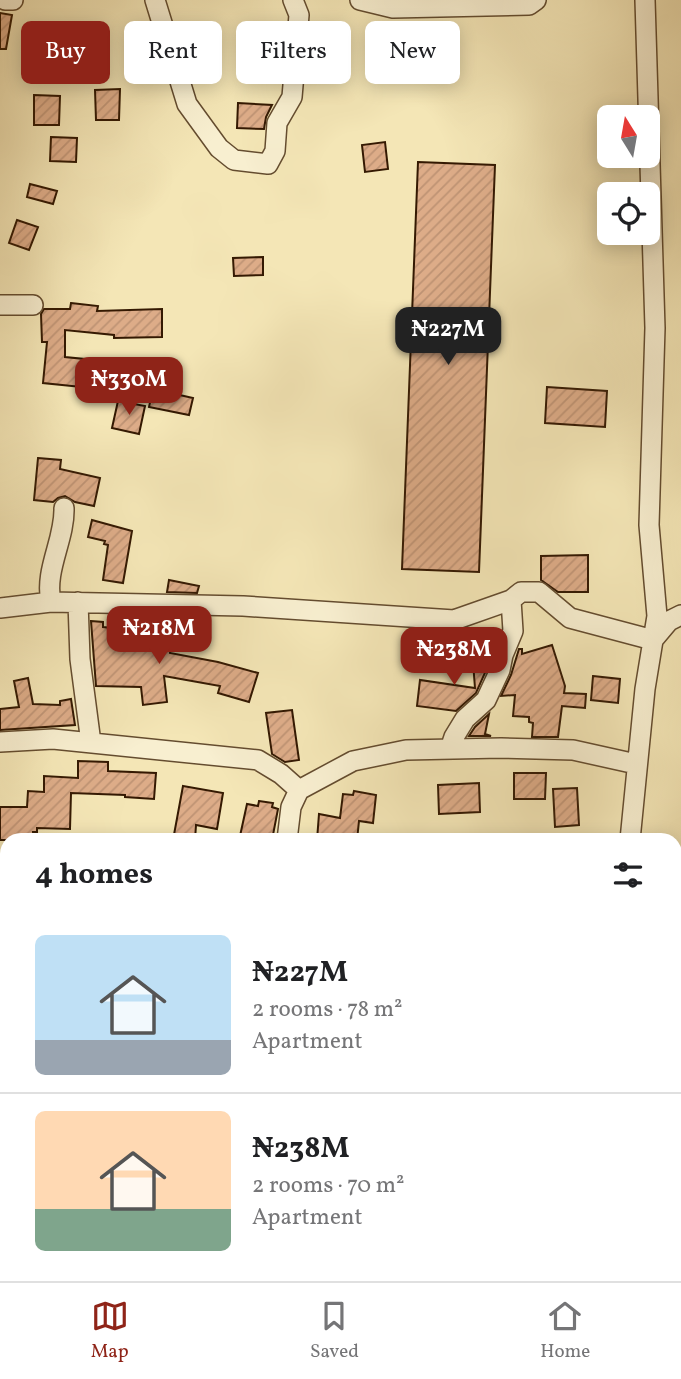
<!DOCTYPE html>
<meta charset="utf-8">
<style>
body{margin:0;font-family:Vollkorn,serif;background:#f6f6f6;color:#202124;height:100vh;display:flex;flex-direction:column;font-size:26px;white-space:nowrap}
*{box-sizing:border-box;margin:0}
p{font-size:23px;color:#757577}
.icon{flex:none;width:38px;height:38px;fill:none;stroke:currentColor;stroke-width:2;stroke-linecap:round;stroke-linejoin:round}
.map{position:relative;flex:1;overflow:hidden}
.details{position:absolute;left:0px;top:833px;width:682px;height:448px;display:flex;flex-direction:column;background:#fff;border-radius:21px 21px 0 0;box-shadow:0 4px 18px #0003}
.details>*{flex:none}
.top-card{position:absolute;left:21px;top:21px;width:640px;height:63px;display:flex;gap:14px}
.needle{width:46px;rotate:349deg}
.tools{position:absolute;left:597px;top:105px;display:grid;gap:14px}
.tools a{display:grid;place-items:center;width:63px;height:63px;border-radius:10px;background:#fff;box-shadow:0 4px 18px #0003;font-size:35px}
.price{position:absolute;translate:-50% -60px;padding:0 16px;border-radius:14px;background:#8f2418;color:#fff;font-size:23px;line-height:46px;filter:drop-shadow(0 2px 4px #0008)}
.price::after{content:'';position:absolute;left:50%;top:42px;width:21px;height:16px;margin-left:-10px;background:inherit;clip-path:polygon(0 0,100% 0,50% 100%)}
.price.current{background:#222;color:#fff}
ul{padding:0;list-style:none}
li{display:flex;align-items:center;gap:21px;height:175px;padding:0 35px}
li+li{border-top:2px solid #e0e0e0}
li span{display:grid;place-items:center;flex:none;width:196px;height:140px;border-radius:10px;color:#555}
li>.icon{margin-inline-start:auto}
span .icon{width:84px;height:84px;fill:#fffc;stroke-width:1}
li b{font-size:30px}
h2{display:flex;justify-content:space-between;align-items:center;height:84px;padding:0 35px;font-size:30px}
.tag{padding:0 24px;border-radius:10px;background:#fff;box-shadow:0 4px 18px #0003;font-size:24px;line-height:63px}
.tag.current{background:#8f2418;color:#fff}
.dock{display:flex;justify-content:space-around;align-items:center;height:98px;border-top:2px solid #e0e0e0;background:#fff;font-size:19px;color:#757577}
.dock a{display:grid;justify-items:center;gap:4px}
.dock .current{color:#8f2418}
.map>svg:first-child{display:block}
</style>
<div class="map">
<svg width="681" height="1281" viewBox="0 0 681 1281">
<defs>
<pattern id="building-hatch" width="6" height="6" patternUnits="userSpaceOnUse" patternTransform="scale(1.75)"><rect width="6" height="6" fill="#ddac88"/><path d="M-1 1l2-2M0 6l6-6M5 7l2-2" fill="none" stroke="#be9374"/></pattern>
</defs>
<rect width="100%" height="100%" fill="#f4e6b6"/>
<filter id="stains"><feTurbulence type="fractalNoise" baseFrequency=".00286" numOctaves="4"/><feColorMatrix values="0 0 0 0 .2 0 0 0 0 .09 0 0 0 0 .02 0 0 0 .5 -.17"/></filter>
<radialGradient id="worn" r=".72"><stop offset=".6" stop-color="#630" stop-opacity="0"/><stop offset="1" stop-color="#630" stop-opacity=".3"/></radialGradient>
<path fill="url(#building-hatch)" stroke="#341902" stroke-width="2" d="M 0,13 L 12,15 L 6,49 L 0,49 Z
M 52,50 L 89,50 L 89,70 L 52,71 Z
M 120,89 L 119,120 L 96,120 L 95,90 Z
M 34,95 L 60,96 L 59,125 L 34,125 Z
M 238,103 L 272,105 L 266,117 L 264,129 L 237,128 Z
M 51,137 L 77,138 L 76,162 L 50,161 Z
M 385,142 L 388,169 L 365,172 L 362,145 Z
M 418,162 L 495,165 L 479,572 L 402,569 Z
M 30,184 L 57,191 L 53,204 L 27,197 Z
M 17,220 L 38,227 L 29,250 L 9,243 Z
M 263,257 L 263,275 L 234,276 L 233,258 Z
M 71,303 L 98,306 L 97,311 L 162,309 L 162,337 L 114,338 L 114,335 L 65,330 L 65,357 L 95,360 L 91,388 L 43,383 L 47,342 L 42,342 L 41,314 L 44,309 L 70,309 Z
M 547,387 L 607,391 L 605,427 L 545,423 Z
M 153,389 L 193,398 L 189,415 L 149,407 Z
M 118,401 L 145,406 L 139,434 L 112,428 Z
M 38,458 L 61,460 L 60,469 L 100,478 L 94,506 L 75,502 L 65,496 L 58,498 L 53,502 L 34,500 Z
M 92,520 L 132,531 L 123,583 L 103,580 L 108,545 L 104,544 L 105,541 L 88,537 Z
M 588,555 L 588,592 L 558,592 L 541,580 L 541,556 Z
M 169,580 L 199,586 L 197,593 L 167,592 Z
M 91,621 L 103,622 L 103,627 L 133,630 L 133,634 L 171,635 L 170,653 L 218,662 L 258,673 L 249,702 L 218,693 L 220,686 L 164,676 L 167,702 L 143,705 L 141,687 L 96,686 Z
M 552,645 L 565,686 L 564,693 L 586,694 L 585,708 L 562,706 L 558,737 L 532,737 L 533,723 L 529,722 L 529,717 L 513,716 L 515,695 L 501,696 L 511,675 L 519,649 L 522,649 L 522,654 Z
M 493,648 L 488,666 L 476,693 L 456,711 L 417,706 L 420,680 L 475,688 L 472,649 Z
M 593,676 L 620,679 L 618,703 L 591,700 Z
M 28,678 L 33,704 L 60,705 L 60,701 L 71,699 L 75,725 L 0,730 L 0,709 L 19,707 L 14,681 Z
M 292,710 L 299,760 L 285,762 L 272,754 L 266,713 Z
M 489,714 L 485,734 L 491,736 L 469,736 L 475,727 Z
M 78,761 L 108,762 L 108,771 L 156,773 L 154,799 L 125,797 L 125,795 L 71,793 L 70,829 L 37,828 L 37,832 L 33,832 L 34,840 L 0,840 L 0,807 L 27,807 L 28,791 L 44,792 L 44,776 L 78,778 Z
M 514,773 L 546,773 L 545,799 L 514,799 Z
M 479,783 L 480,812 L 439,814 L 438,785 Z
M 183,786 L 223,793 L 217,829 L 196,825 L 195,840 L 173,840 Z
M 577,788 L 579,825 L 555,827 L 553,789 Z
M 354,791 L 376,795 L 373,823 L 359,821 L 357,840 L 317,840 L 319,814 L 340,818 L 343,794 L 353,795 Z
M 259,801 L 273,803 L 272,807 L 278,809 L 272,840 L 252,840 L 253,838 L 240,836 L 247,804 L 258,806 Z"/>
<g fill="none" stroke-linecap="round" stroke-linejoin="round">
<defs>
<path id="minor" d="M 5,0 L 13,0
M 155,0 L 187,104 L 219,148 L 234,160 L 268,164 L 275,151 L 277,123 L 292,97 L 299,15 L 293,0
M 360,0 L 393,8 L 529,5 L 536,0
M 0,305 L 33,305
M 51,602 C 44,570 65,540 64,508
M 78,602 L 80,659 L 91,743
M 0,608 L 51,602 L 243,606 L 454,620 L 511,600 L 521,592 L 539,592 L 570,618 L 653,640 L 669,621 L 681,615
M 0,742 L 53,739 L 258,760 L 281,774 L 299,790
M 450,749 L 454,737 L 465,719 L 486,700 L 500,670 L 503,655 L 513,631 L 511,600
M 287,840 L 291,807 L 299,790 L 353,761 L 406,750 L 501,748 L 573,750 L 636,764
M 630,840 L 645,689 L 657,616 L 649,525 L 655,328 L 645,0
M 0,903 L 7,904
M 0,1033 L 7,1034
M 676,1043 L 681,1044
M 676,1140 L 681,1140
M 676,1214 L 681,1214
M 0,1242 L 7,1243
M 147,1274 L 175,1281
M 463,1274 L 477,1281
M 241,1281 L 242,1274
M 563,1281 L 594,1280"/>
</defs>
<use href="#minor" stroke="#644c2f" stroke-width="22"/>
<use href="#minor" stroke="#f8efd0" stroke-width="19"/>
</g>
<rect width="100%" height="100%" filter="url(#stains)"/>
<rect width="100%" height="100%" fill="url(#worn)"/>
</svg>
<div class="tools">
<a><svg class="needle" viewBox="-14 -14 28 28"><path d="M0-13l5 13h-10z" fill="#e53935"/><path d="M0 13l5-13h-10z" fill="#757577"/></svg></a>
<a><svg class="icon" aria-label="locate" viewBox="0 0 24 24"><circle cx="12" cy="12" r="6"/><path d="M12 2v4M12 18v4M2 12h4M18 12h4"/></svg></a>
</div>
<b class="price current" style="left:448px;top:367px">₦227M</b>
<b class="price" style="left:129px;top:417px">₦330M</b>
<b class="price" style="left:159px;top:666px">₦218M</b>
<b class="price" style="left:454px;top:687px">₦238M</b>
<div class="top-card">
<a class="tag current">Buy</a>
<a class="tag">Rent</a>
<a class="tag">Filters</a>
<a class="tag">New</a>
</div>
<section class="details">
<h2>4 homes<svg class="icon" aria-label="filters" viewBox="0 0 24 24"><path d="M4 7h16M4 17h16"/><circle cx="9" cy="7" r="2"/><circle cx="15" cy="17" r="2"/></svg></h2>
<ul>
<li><span style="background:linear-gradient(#bfe0f5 75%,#9aa5b1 0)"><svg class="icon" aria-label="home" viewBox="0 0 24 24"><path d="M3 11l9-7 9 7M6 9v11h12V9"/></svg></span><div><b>₦227M</b><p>2 rooms · 78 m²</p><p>Apartment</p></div></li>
<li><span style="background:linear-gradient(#ffd9b3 70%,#7fa58c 0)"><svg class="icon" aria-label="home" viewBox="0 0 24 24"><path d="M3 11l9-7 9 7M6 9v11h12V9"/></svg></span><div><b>₦238M</b><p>2 rooms · 70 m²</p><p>Apartment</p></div></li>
</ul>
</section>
</div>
<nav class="dock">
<a class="current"><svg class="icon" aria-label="map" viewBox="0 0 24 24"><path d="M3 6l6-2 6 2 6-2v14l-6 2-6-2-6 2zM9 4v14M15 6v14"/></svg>Map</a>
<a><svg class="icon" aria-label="saved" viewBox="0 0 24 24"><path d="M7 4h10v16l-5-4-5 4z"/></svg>Saved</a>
<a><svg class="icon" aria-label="home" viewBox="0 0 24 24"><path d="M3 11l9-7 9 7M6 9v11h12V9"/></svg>Home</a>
</nav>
